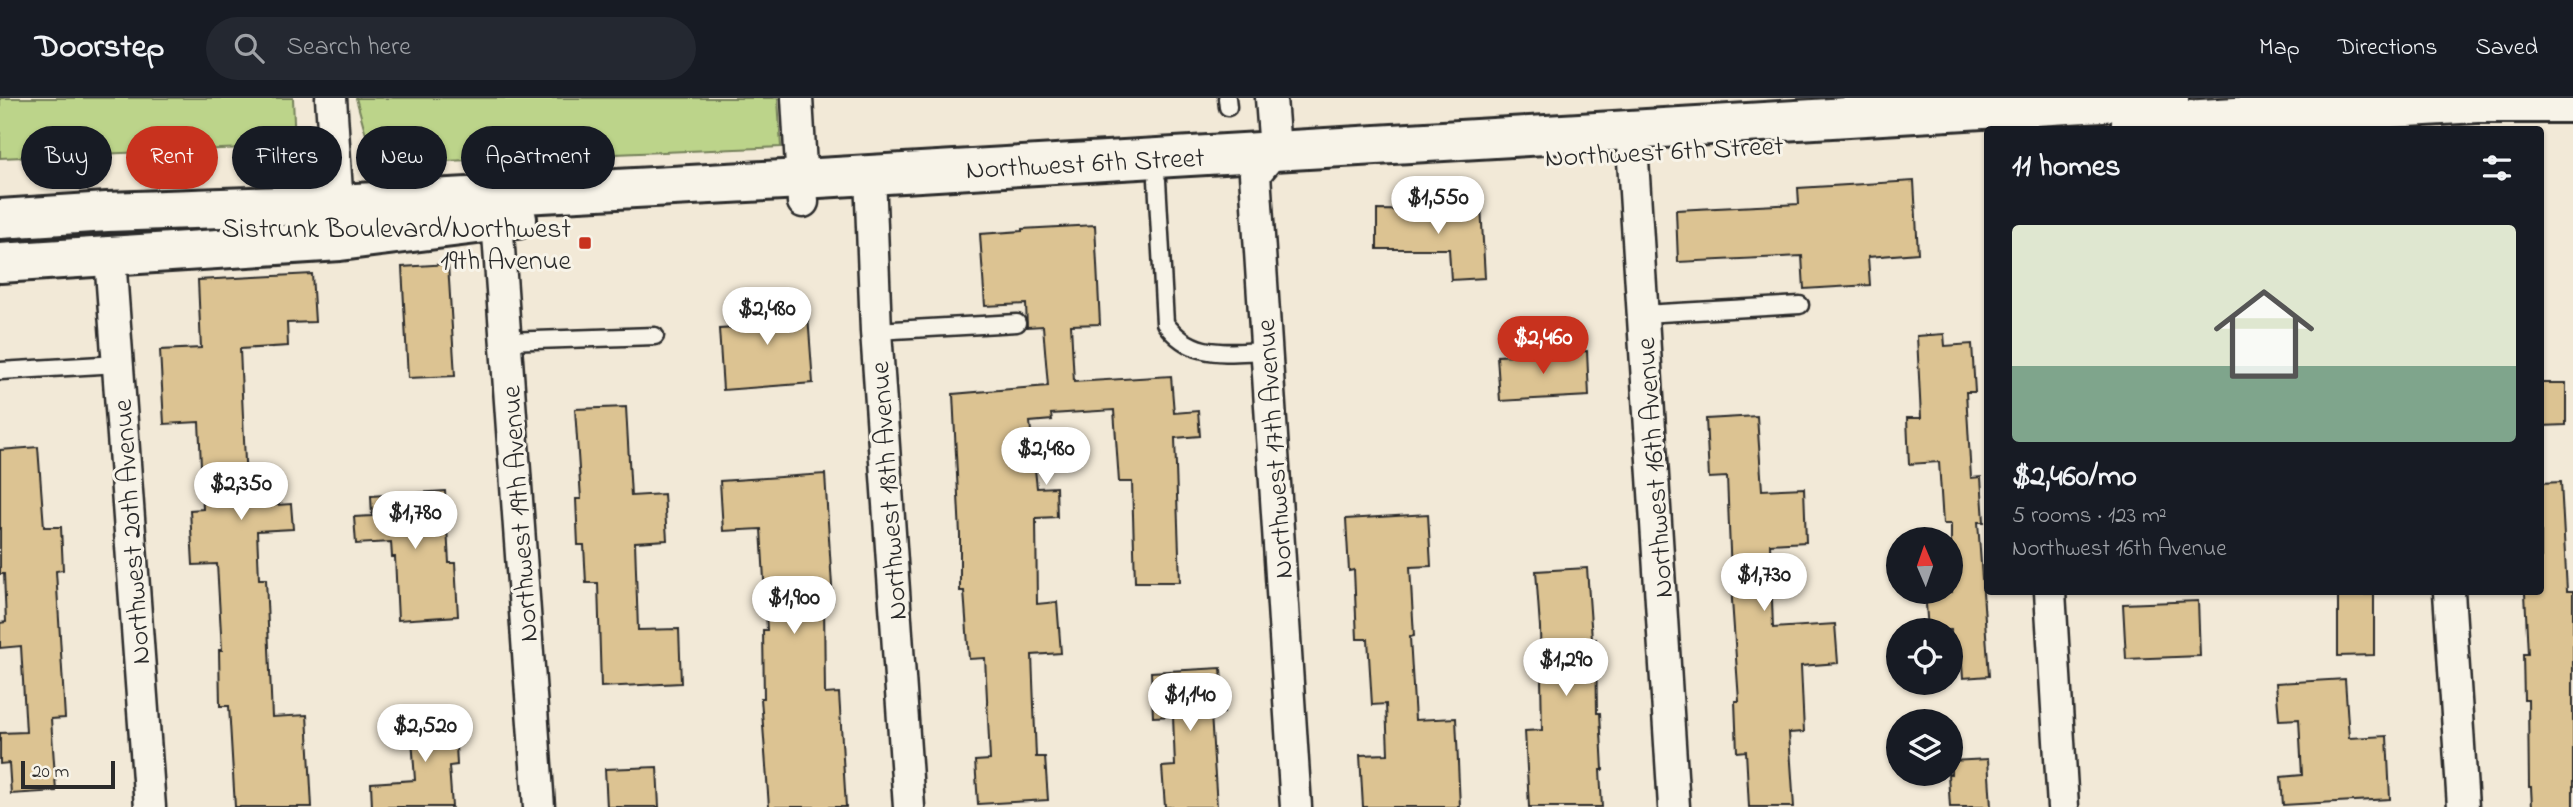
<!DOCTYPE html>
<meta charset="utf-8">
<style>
body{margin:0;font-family:"Indie Flower",sans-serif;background:#242831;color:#f1f3f6;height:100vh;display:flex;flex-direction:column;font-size:26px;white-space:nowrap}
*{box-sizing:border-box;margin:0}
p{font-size:23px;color:#9ea1a6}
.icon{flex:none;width:38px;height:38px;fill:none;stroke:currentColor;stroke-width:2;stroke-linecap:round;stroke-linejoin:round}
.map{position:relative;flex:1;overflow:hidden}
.drawer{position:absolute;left:1984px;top:28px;width:560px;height:469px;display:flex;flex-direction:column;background:#171b24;border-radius:7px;box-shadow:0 2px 5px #0004}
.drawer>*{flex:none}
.guide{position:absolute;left:21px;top:28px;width:665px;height:63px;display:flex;gap:14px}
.needle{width:46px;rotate:358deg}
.tools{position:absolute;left:1886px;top:429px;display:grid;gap:14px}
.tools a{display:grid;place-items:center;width:77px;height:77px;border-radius:50%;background:#171b24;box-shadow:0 2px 5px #0004;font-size:35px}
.scale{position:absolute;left:21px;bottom:18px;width:94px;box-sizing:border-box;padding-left:7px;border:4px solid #2b2b2b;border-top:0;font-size:19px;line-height:24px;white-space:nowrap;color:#2b2b2b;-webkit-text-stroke:5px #f7f3e8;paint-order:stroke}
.price{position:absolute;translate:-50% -60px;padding:0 16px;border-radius:24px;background:#fff;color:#222;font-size:23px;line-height:46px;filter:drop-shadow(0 2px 4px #0008)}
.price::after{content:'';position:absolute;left:50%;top:42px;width:21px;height:16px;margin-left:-10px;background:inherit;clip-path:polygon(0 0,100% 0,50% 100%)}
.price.current{background:#c8321e;color:#fff}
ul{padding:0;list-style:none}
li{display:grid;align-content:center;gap:14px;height:371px;padding:0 28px}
li span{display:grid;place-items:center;height:217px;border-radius:7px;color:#555}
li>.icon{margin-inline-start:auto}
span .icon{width:126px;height:126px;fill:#fffc;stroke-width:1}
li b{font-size:30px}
h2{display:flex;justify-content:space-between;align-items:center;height:84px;padding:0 28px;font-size:30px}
.pill{padding:0 24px;border-radius:32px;background:#171b24;box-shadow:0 2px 5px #0004;font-size:24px;line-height:63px}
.pill.current{background:#c8321e;color:#fff}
header{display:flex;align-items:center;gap:42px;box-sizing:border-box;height:98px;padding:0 35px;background:#171b24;border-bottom:2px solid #363941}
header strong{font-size:33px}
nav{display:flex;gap:38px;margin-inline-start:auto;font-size:24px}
.search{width:490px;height:63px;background:#242831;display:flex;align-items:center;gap:18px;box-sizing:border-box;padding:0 24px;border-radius:38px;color:#9ea1a6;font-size:26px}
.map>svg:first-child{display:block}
</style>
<header>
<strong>Doorstep</strong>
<div class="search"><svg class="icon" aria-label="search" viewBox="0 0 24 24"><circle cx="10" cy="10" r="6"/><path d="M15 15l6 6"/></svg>Search here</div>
<nav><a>Map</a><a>Directions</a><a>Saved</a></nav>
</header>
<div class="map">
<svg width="2573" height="709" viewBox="0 0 2573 709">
<rect width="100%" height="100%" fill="#f2e9d7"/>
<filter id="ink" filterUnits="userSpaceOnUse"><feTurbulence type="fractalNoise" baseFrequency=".0143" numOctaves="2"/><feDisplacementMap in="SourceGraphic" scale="14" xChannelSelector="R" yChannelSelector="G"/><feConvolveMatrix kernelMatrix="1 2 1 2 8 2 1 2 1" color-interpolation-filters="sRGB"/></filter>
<g filter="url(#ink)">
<path fill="#bcd48a" stroke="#74805a" stroke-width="2" d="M 0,0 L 293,0 L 295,48 L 0,60 Z
M 356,0 L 778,0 L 781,49 L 374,66 Z"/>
<path fill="#dcc392" stroke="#2b2b2b" stroke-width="2" d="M 1914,83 L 1918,155 L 1868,159 L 1870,187 L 1804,191 L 1802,158 L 1678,164 L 1676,112 L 1799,106 L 1798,90 Z
M 1481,107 L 1485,180 L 1451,182 L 1449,151 L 1377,151 L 1377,112 L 1447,113 L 1447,109 Z
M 1095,127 L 1100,226 L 1071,227 L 1074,284 L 1171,278 L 1174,315 L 1198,313 L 1200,338 L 1175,340 L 1180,484 L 1135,484 L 1132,384 L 1119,384 L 1114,312 L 1051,316 L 1052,322 L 1030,324 L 1037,390 L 1056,389 L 1057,419 L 1036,420 L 1037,506 L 1057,504 L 1061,555 L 1032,557 L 1036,659 L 1045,659 L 1048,702 L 978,706 L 975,663 L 990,662 L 985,560 L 969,561 L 964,493 L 960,493 L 960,437 L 953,296 L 1048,288 L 1043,228 L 1027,229 L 1026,206 L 985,208 L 980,136 L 1022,133 L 1022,131 Z
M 448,166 L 455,278 L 408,280 L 402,169 Z
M 312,176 L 315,224 L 287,225 L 288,248 L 240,251 L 247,409 L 291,406 L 293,431 L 257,433 L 259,481 L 266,481 L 272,619 L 307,617 L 312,709 L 235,709 L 229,608 L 220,608 L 219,552 L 222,552 L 217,466 L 193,467 L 190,412 L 203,411 L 199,324 L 164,326 L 160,252 L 201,250 L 198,182 Z
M 807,204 L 813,285 L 723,292 L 719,231 L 736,230 L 734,209 Z
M 1944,236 L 1945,248 L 1972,246 L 1975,294 L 1966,294 L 1971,380 L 1981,379 L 1984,424 L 1978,424 L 1989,578 L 1963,580 L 1962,567 L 1951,567 L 1951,532 L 1928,532 L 1925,494 L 1951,494 L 1951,426 L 1943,426 L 1939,364 L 1909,366 L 1907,320 L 1921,320 L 1917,238 Z
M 1587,253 L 1589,298 L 1500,303 L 1497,258 Z
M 2541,285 L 2566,285 L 2566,327 L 2541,328 Z
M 626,309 L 631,398 L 664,396 L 667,442 L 635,444 L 638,532 L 679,531 L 681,585 L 601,589 L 598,485 L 586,485 L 584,447 L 578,447 L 576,401 L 581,401 L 575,311 Z
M 1757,318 L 1762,392 L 1804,390 L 1806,444 L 1770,446 L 1773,530 L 1835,526 L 1838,565 L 1801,568 L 1804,634 L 1789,635 L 1794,709 L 1749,709 L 1746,653 L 1737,654 L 1735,603 L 1739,603 L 1732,502 L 1727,379 L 1709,380 L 1706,321 Z
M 38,349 L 44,429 L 61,429 L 63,472 L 56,473 L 65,620 L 51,621 L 56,693 L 11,696 L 9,665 L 0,666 L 0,635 L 26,634 L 21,548 L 0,550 L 0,525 L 6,524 L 4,476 L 0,476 L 0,352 Z
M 825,376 L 833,504 L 824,504 L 825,596 L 839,595 L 846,709 L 769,709 L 761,600 L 764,600 L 763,532 L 767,532 L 761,431 L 723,433 L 720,383 Z
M 2561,384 L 2567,493 L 2573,493 L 2573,709 L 2532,709 L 2531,689 L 2529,689 L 2528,602 L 2524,602 L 2523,556 L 2528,556 L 2525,495 L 2541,494 L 2541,385 Z
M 445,393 L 449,465 L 455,465 L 458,518 L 398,522 L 395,459 L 392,459 L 391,444 L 356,446 L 354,419 L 372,418 L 371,398 Z
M 1428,416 L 1431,468 L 1410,469 L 1414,538 L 1410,539 L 1415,622 L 1456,620 L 1460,709 L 1363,709 L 1360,657 L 1388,656 L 1386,606 L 1372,607 L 1368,541 L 1357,541 L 1354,472 L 1349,473 L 1346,421 Z
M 1587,470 L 1592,541 L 1596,541 L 1597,615 L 1600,615 L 1603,672 L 1600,672 L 1602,709 L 1529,709 L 1525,633 L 1542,632 L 1540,529 L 1536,473 Z
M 2374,496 L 2374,557 L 2338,558 L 2338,497 Z
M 2198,503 L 2200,558 L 2126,561 L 2123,506 Z
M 1221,570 L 1224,615 L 1211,616 L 1217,709 L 1165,709 L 1162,669 L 1175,668 L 1173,618 L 1153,619 L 1151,574 Z
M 2345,581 L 2349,640 L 2387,638 L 2390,701 L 2283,707 L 2281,679 L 2302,677 L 2299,621 L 2279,622 L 2276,585 Z
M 454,609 L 457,667 L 449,668 L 452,709 L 372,709 L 371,685 L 415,682 L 410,612 Z
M 1988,661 L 1991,709 L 1950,709 L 1948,676 L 1951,676 L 1951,663 Z
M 657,669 L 659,709 L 607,709 L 605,671 Z"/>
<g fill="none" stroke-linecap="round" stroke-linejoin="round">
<defs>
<path id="lane" d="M 1227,0 L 1228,9
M 1157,82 L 1165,225 C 1192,262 1226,254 1266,253
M 1643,216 L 1800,207
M 876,233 L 1017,225
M 505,243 L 655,238
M 0,273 L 118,266"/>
<path id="street" d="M 331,0 L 339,125
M 797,0 L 803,104
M 1271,0 L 1275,52 L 1255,76 L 1296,709
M 1631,31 L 1674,709
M 870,77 L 876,233 L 909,709
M 497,122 L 539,709
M 110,159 L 150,709
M 2050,494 L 2063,709
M 2449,494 L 2463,709"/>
<path id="secondary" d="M 2131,25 L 2477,5 L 2573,5
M 0,121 L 107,114 L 338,106 L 802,81 L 2169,0
M 0,165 L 340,143 L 517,121"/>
</defs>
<use href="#lane" stroke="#2b2b2b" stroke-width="21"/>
<use href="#street" stroke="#2b2b2b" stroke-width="35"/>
<use href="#secondary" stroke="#2b2b2b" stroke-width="44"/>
<use href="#lane" stroke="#f7f3e8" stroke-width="16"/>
<use href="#street" stroke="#f7f3e8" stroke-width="30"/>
<use href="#secondary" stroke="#f7f3e8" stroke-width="38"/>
</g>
</g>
<rect fill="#c8321e" stroke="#f7f3e8" stroke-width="2.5" x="578" y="138" width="14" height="14" rx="3.5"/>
<g text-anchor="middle" stroke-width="6" stroke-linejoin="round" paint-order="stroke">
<g font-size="28" fill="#2b2b2b" stroke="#f7f3e8">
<text transform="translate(1664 52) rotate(-3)" y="10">Northwest 6th Street</text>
<text transform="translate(1085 64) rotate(-3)" y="10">Northwest 6th Street</text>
<text transform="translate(1273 351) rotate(-94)" y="10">Northwest 17th Avenue</text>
<text transform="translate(1653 370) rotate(-94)" y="10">Northwest 16th Avenue</text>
<text transform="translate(887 393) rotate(-94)" y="10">Northwest 18th Avenue</text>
<text transform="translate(518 416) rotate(-94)" y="10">Northwest 19th Avenue</text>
<text transform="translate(130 434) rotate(-94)" y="10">Northwest 20th Avenue</text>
</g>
<g font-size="28" fill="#2b2b2b" stroke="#f7f3e8" text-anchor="end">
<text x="571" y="139">Sistrunk Boulevard/Northwest<tspan x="571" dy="32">19th Avenue</tspan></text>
</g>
</g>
</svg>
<div class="tools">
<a><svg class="needle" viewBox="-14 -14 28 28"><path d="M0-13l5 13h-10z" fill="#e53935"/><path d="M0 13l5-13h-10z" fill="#9ea1a6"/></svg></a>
<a><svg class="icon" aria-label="locate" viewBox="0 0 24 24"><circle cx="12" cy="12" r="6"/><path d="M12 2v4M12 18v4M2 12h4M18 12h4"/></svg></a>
<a><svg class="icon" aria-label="layers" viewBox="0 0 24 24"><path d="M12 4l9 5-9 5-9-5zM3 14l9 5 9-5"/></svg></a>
</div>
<div class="scale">20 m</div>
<b class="price" style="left:1438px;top:138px">$1,550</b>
<b class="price" style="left:767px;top:249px">$2,480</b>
<b class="price current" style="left:1543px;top:278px">$2,460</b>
<b class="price" style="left:1046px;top:389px">$2,480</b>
<b class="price" style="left:241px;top:424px">$2,350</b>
<b class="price" style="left:415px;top:453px">$1,780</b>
<b class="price" style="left:1764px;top:515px">$1,730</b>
<b class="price" style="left:794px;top:538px">$1,900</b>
<b class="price" style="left:1566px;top:600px">$1,290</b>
<b class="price" style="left:1190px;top:635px">$1,140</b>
<b class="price" style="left:425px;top:666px">$2,520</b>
<div class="guide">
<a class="pill">Buy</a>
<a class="pill current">Rent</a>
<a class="pill">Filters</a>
<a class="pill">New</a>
<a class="pill">Apartment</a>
</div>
<section class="drawer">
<h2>11 homes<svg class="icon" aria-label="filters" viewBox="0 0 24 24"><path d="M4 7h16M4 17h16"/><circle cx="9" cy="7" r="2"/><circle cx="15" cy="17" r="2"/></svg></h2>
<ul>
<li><span style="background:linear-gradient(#dfe7d0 65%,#7fa58c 0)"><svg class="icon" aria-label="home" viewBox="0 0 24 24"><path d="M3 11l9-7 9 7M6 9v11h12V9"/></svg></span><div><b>$2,460/mo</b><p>5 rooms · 123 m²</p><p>Northwest 16th Avenue</p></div></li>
</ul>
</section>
</div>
